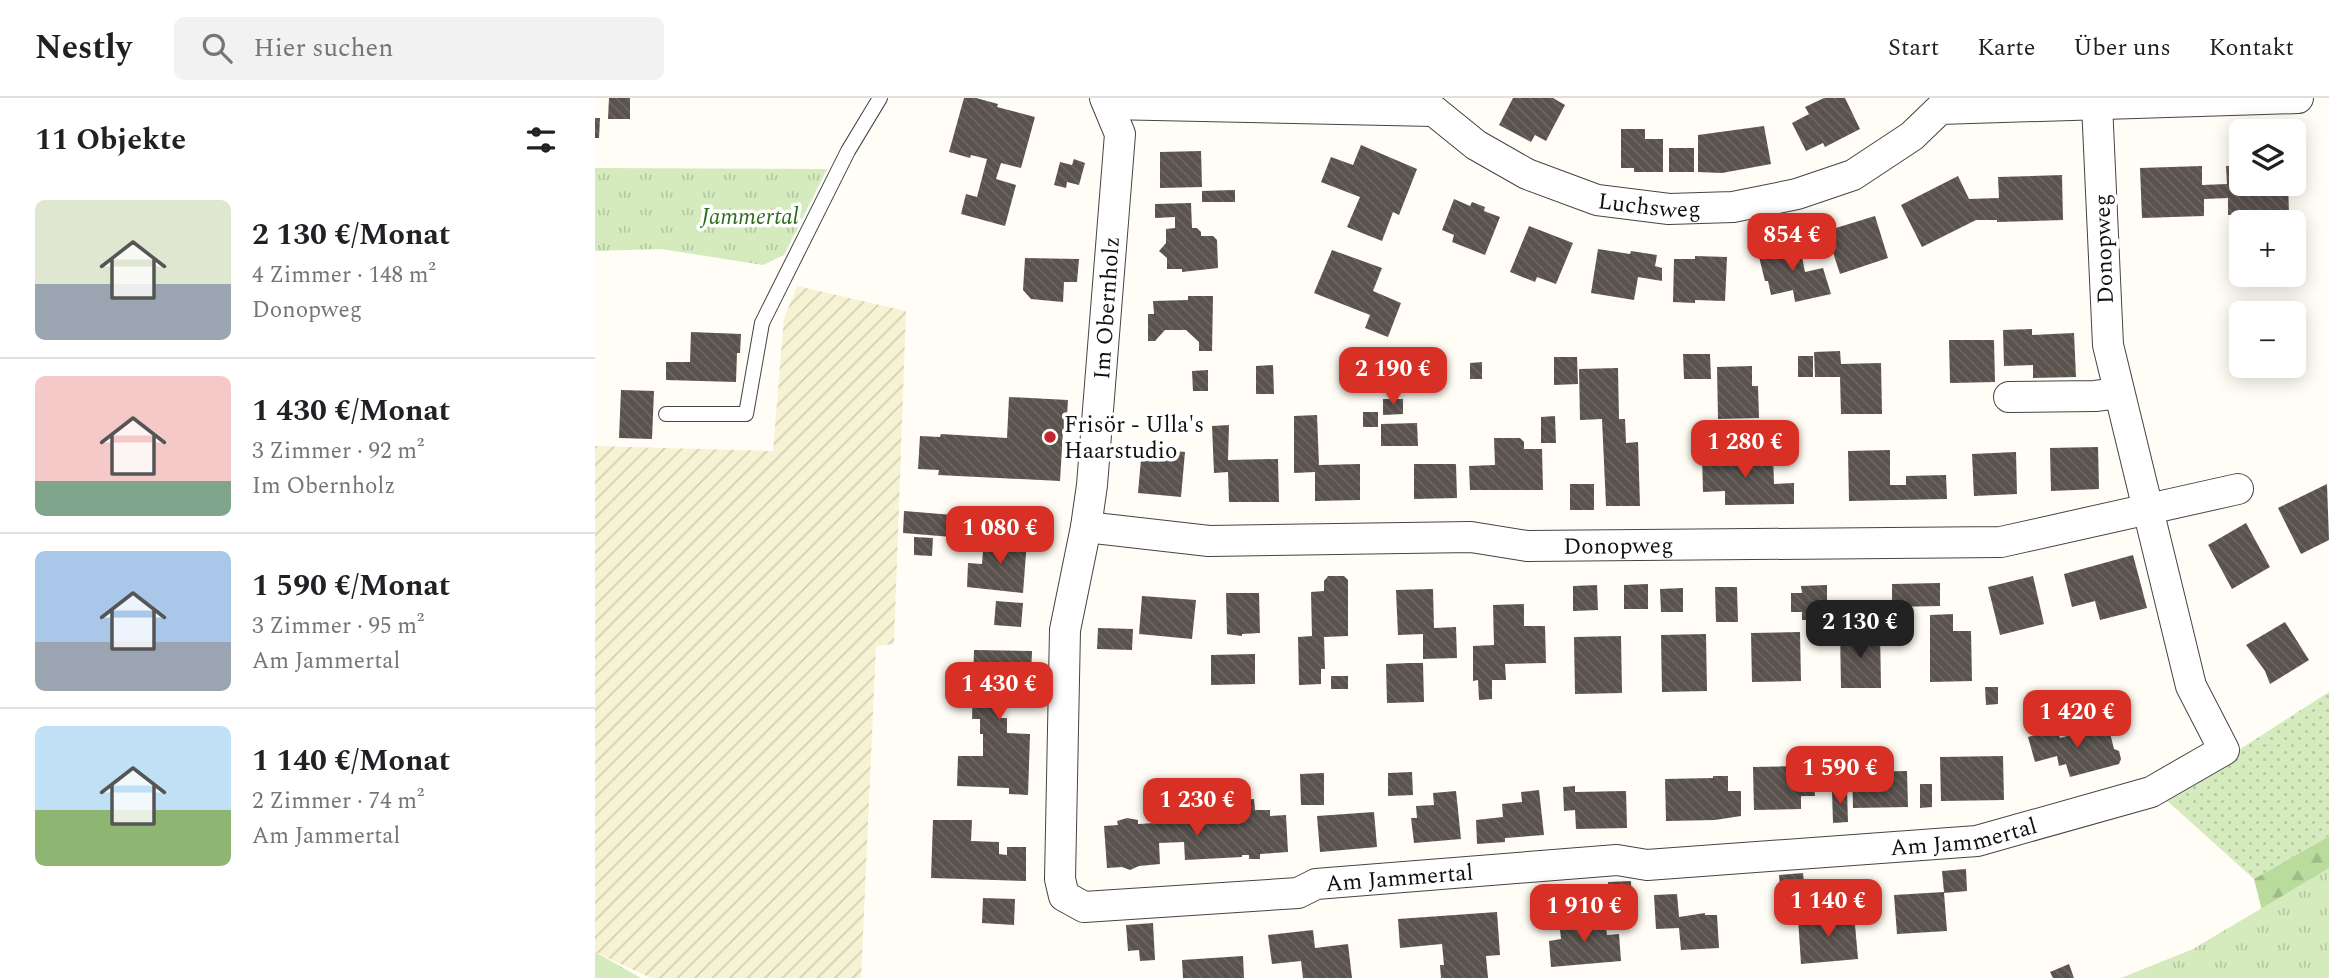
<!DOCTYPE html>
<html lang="de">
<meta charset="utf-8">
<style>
body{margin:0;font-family:Spectral,serif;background:#f2f2f2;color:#202124;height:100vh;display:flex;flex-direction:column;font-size:26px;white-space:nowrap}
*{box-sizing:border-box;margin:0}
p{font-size:23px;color:#757577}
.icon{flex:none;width:38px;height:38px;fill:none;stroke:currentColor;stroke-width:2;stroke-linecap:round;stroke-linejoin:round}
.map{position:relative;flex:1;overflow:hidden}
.sheet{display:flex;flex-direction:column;background:#fff;width:595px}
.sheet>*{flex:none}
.controls{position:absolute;left:1634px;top:21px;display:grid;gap:14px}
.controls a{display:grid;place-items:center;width:77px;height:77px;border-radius:10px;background:#fff;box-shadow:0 4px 18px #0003;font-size:35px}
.price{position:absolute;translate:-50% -60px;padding:0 16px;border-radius:14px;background:#d93025;color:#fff;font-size:23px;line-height:46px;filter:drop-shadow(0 2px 4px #0008)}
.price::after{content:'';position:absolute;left:50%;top:42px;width:21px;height:16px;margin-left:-10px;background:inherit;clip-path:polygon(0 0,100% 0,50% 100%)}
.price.selected{background:#222;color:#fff}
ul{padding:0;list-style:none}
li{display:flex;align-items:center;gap:21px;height:175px;padding:0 35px}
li+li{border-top:2px solid #e0e0e0}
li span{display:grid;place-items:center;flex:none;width:196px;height:140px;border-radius:10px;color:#555}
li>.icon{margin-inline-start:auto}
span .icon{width:84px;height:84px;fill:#fffc;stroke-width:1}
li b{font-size:30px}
h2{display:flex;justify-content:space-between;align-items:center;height:84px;padding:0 35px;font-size:30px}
header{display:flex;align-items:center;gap:42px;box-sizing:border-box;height:98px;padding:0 35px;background:#fff;border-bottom:2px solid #e0e0e0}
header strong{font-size:33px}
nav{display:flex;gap:38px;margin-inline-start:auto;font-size:24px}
.search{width:490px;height:63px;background:#f2f2f2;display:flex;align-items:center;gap:18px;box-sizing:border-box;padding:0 24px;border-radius:10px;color:#757577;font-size:26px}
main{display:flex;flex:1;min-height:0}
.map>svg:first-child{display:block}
</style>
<header>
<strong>Nestly</strong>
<div class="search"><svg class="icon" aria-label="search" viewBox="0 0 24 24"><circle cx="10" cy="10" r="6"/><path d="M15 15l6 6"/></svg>Hier suchen</div>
<nav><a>Start</a><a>Karte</a><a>Über uns</a><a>Kontakt</a></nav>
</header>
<main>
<section class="sheet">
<h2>11 Objekte<svg class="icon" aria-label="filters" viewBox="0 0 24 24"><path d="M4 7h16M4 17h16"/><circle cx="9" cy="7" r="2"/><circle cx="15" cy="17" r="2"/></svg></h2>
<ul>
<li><span style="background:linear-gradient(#dfe7d0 60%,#9aa5b1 0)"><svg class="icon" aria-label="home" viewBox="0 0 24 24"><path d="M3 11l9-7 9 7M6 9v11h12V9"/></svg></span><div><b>2 130 €/Monat</b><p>4 Zimmer · 148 m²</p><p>Donopweg</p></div></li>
<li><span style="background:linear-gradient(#f6c9c9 75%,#7fa58c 0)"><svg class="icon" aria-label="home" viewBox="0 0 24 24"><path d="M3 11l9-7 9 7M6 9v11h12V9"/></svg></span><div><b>1 430 €/Monat</b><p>3 Zimmer · 92 m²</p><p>Im Obernholz</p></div></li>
<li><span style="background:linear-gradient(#a9c7e8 65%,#9aa5b1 0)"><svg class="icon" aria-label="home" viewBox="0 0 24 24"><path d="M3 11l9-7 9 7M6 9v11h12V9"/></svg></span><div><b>1 590 €/Monat</b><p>3 Zimmer · 95 m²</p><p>Am Jammertal</p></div></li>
<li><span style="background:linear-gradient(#bfe0f5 60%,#8fb573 0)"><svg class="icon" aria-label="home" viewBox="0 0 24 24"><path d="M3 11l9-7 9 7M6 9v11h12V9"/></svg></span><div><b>1 140 €/Monat</b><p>2 Zimmer · 74 m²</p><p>Am Jammertal</p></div></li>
</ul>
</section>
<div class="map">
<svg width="1734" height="880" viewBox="0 0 1734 880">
<defs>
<pattern id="farmland-furrows" width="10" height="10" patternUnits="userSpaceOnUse" patternTransform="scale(1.75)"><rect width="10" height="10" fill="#f6f3d4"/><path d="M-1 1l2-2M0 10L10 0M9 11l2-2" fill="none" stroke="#d2cfb5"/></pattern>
<pattern id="grass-dots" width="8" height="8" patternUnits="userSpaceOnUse" patternTransform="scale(1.75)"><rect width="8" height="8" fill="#d5ebbd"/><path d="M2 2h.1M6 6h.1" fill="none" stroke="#b6c8a1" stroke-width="1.8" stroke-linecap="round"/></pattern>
<pattern id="forest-firs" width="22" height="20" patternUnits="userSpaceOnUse" patternTransform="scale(1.75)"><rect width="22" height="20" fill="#b9dc9c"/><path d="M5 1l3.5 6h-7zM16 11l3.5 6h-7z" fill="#9ebc85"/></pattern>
<pattern id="park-tufts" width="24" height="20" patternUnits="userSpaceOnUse" patternTransform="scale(1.75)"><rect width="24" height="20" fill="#d5ebbd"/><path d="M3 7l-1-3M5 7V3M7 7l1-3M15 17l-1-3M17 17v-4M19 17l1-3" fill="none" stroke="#b6c8a1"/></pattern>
<pattern id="building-back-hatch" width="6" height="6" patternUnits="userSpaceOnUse" patternTransform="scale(1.75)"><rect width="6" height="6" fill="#5a524d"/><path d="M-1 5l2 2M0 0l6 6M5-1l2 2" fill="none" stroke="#6d6662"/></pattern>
</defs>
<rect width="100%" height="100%" fill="#fffdf5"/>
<path fill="url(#farmland-furrows)" d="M 202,188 L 311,213 L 299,546 L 281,548 L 266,880 L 56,880 L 0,854 L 0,348 L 178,353 L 189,221 Z"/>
<path fill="url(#grass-dots)" d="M 1734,594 L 1734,738 L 1659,781 L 1569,700 Z"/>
<path fill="url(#forest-firs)" d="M 1734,738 L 1734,880 L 1684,880 L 1659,781 Z"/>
<path fill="url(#park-tufts)" d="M 0,70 L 232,71 L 189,157 L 168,167 L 66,151 L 0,153 Z
M 1734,770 L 1734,880 L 1526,880 L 1598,851 Z
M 0,854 L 46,880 L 0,880 Z"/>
<path fill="url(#building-back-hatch)" d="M 14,0 L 35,0 L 35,21 L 13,21 Z
M 369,0 L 381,0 L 403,6 L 402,9 L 440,19 L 426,70 L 406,65 L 401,81 L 421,87 L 410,128 L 366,116 L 371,96 L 382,99 L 392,61 L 376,57 L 375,60 L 354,54 Z
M 918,0 L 958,0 L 970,7 L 951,43 L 940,37 L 936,44 L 904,27 Z
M 1229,0 L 1250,0 L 1265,31 L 1230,49 L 1228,45 L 1211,53 L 1197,25 L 1214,16 L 1210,9 Z
M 0,20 L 5,20 L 4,40 L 0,40 Z
M 1169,28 L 1176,66 L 1127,75 L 1103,74 L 1103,37 Z
M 1026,31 L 1050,31 L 1050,41 L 1068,41 L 1068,74 L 1039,74 L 1039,70 L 1026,70 Z
M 766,47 L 822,71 L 804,117 L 798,114 L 787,143 L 752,129 L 765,99 L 726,84 L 736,59 L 758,67 Z
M 1074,50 L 1099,50 L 1099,74 L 1074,74 Z
M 606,53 L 607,89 L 565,90 L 565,54 Z
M 479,61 L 490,65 L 484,87 L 472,84 L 471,90 L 459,87 L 465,64 L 477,67 Z
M 1647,67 L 1647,86 L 1693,86 L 1694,115 L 1633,117 L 1633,100 L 1609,101 L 1609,118 L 1547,120 L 1545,70 L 1607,68 L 1607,87 L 1632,86 L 1631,68 Z
M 1467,77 L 1468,122 L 1402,124 L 1402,122 L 1381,122 L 1327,149 L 1306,107 L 1363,78 L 1374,101 L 1404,100 L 1403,79 Z
M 640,92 L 640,104 L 607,104 L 607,93 Z
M 859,101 L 875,108 L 877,104 L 890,109 L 889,113 L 905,119 L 890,157 L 857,144 L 859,137 L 847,132 Z
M 596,105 L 597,130 L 602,130 L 606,134 L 606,138 L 618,138 L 622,142 L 623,170 L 587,174 L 587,171 L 572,171 L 572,160 L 564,153 L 571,145 L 571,131 L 580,130 L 580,119 L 560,120 L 560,106 Z
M 1280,118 L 1293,160 L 1245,176 L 1231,133 Z
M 934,128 L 978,145 L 961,186 L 942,179 L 940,184 L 915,174 Z
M 1204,144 L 1210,174 L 1228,170 L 1236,196 L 1200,204 L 1198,192 L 1176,197 L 1173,183 L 1170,183 L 1162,151 Z
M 1003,151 L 1035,156 L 1036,153 L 1062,157 L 1060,168 L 1067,170 L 1067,183 L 1043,179 L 1039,202 L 996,195 Z
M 737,152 L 787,170 L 778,193 L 806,205 L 793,239 L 770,230 L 775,217 L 719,195 Z
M 1100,158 L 1132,159 L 1130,203 L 1100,202 L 1100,205 L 1078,204 L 1079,161 L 1100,161 Z
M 430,160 L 484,161 L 482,184 L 469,184 L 468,204 L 436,201 L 428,192 Z
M 593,198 L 618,198 L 617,253 L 604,253 L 604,244 L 591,232 L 570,232 L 560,243 L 553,243 L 553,216 L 559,216 L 558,203 L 593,202 Z
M 1437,231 L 1437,237 L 1479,235 L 1481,279 L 1438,280 L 1438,267 L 1409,268 L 1408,232 Z
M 96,234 L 146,236 L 145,255 L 142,255 L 141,284 L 71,282 L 71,264 L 95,264 Z
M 1354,242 L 1399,242 L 1400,284 L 1355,285 Z
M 1245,253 L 1246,266 L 1286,265 L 1287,316 L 1246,316 L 1245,279 L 1220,279 L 1219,254 Z
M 1088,256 L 1115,256 L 1116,281 L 1089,281 Z
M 1203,258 L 1218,258 L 1218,279 L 1203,279 Z
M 959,259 L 982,259 L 983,286 L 959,287 Z
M 887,264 L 887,281 L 875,281 L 875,265 Z
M 678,267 L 679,296 L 661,296 L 661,268 Z
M 1157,268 L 1157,288 L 1163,288 L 1164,320 L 1123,321 L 1122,269 Z
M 1023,270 L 1024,321 L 1030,321 L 1031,345 L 1043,344 L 1045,408 L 1011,408 L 1007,321 L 985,322 L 984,271 Z
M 613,272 L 613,293 L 598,293 L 597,273 Z
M 26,292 L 59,293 L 57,341 L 24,340 Z
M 414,299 L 473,302 L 471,333 L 468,333 L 465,383 L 343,377 L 344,372 L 323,371 L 325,338 L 345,339 L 346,336 L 412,340 Z
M 788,301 L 808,301 L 808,316 L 788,317 Z
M 768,314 L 783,314 L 783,329 L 768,329 Z
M 722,317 L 724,367 L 765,366 L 765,402 L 720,403 L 720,374 L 699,375 L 699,318 Z
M 960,318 L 961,345 L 946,345 L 946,319 Z
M 822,325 L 823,348 L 786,348 L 786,326 Z
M 634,327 L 633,362 L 683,361 L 684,404 L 634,404 L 633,374 L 619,375 L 617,328 Z
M 899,340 L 925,340 L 929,344 L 929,351 L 947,351 L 948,392 L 875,392 L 874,368 L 900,367 Z
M 1503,349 L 1504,391 L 1456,393 L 1455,350 Z
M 547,350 L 590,354 L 586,399 L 543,395 Z
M 1295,352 L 1295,387 L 1311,387 L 1311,378 L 1351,377 L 1352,401 L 1254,403 L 1253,353 Z
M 1421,354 L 1422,396 L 1379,398 L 1377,356 Z
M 1178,356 L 1179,386 L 1199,385 L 1199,406 L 1130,407 L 1130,393 L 1108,394 L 1107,358 Z
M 819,366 L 861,366 L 862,400 L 819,401 Z
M 975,386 L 999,386 L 999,412 L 975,412 Z
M 1732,386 L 1734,442 L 1706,456 L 1683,410 Z
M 309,413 L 358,417 L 357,439 L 308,435 Z
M 1651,425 L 1675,469 L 1637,491 L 1613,447 Z
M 319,439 L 338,440 L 337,458 L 319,457 Z
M 389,439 L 432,442 L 428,495 L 372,489 L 373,465 L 387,466 Z
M 1538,457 L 1552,510 L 1505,522 L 1500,503 L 1477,509 L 1469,476 Z
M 733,478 L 749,478 L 753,482 L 753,538 L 729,539 L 730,571 L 726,571 L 726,586 L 704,587 L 703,539 L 717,538 L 716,494 L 729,493 L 729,483 Z
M 1438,478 L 1449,526 L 1405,537 L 1393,489 Z
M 1345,485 L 1345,508 L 1297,509 L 1297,486 Z
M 1053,486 L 1053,511 L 1029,511 L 1029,487 Z
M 1002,487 L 1003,512 L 978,513 L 978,488 Z
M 1232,487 L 1232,522 L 1207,522 L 1207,514 L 1196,514 L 1196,495 L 1207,495 L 1206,488 Z
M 1120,489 L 1142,489 L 1143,524 L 1121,524 Z
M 1088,490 L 1088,514 L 1066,514 L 1065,491 Z
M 838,491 L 839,530 L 861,529 L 862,560 L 828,561 L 828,536 L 803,537 L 801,492 Z
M 631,495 L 664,495 L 665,535 L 647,536 L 647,538 L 632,536 Z
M 547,498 L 601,502 L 597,541 L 544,536 Z
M 401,503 L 428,505 L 426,529 L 399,527 Z
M 929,506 L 929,528 L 950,528 L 951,565 L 910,566 L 911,582 L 897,582 L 897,601 L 884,602 L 883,582 L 878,583 L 878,548 L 899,547 L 898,507 Z
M 1358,516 L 1358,533 L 1376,533 L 1377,583 L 1335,584 L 1335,517 Z
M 1690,524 L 1714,562 L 1675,586 L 1670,573 L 1651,547 Z
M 503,530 L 538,531 L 537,552 L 502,551 Z
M 1245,533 L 1285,533 L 1286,590 L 1246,590 Z
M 1205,534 L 1206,583 L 1157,584 L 1156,535 Z
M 1111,536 L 1112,593 L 1067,594 L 1066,537 Z
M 1026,538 L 1027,595 L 980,596 L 979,539 Z
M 379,552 L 437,553 L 435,606 L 407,605 L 406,620 L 412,620 L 412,635 L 435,636 L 433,697 L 414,696 L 414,690 L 362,688 L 363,658 L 388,658 L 388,636 L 385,636 L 385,621 L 377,621 Z
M 660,556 L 660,586 L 616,587 L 616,557 Z
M 815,565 L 828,565 L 829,604 L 792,605 L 791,566 Z
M 736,578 L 753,578 L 753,591 L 736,591 Z
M 1390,589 L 1403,589 L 1403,606 L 1391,607 Z
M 1513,627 L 1519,651 L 1524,653 L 1526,661 L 1524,666 L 1475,679 L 1471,666 L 1464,668 L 1462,658 L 1440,664 L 1433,639 L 1462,631 L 1465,640 Z
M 1408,658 L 1409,702 L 1346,703 L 1345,659 Z
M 1205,668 L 1205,674 L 1219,673 L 1220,698 L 1206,698 L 1206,711 L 1159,712 L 1158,669 Z
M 1312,673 L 1313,709 L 1258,710 L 1257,674 Z
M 817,674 L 818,697 L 793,698 L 793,675 Z
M 729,675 L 729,707 L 706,707 L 705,676 Z
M 1118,678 L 1133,678 L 1133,693 L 1146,693 L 1146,718 L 1120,722 L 1071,723 L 1070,681 L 1118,680 Z
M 1325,686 L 1337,686 L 1337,709 L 1325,710 Z
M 980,688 L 980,694 L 1031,693 L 1032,730 L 981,731 L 980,712 L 969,713 L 968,689 Z
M 944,692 L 949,737 L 910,740 L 910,744 L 882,746 L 881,722 L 908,719 L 907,706 L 927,704 L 926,694 Z
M 1252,692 L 1253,724 L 1238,725 L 1237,693 Z
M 861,693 L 866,741 L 819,745 L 816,720 L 822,720 L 821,708 L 839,707 L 838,695 Z
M 659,701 L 660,712 L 675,712 L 675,718 L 691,717 L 693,754 L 665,756 L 665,761 L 654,761 L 654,757 L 647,757 L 647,759 L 590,762 L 589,744 L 564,745 L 565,766 L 544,768 L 535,772 L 527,769 L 512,770 L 509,728 L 523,727 L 522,723 L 532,720 L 543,722 L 543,726 L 614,722 L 614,724 L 645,723 L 643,702 Z
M 779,714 L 782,749 L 725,754 L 722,718 Z
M 338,722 L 377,722 L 376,743 L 404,744 L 404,756 L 412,757 L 412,749 L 431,749 L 431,783 L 336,780 Z
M 1371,771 L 1372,793 L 1349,795 L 1352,833 L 1302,836 L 1299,797 L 1349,794 L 1347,773 Z
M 1208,775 L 1210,793 L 1202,793 L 1204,820 L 1188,821 L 1184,777 Z
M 1036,783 L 1037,815 L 1021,815 L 1021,808 L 1014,808 L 1013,784 Z
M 1082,796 L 1084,819 L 1110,815 L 1110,817 L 1122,817 L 1124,850 L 1086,852 L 1084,830 L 1061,831 L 1059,797 Z
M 388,800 L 420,801 L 419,827 L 387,825 Z
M 902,814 L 905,857 L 891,858 L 893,880 L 846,880 L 845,867 L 849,867 L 847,846 L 805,850 L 803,821 Z
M 1259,815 L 1263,861 L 1206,866 L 1203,820 Z
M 1010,819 L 1012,837 L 1024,836 L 1026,863 L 956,869 L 954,843 L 966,841 L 964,823 Z
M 558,825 L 560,862 L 545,863 L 544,852 L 533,853 L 531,827 Z
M 718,832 L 720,850 L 753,846 L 757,880 L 708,880 L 706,863 L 677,866 L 673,837 Z
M 648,858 L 649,880 L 588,880 L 587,862 Z
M 1474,866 L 1479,880 L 1458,880 L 1455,874 Z"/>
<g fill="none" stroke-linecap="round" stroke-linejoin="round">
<defs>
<path id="service" d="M 71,316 L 151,316 L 167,225 L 253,53 L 285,0"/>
<g id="minor">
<path id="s1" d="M 510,0 L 525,36 L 497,387 L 491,429 L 470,532 L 465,781 L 469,798 L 489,809 L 703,795 L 721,786 L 1022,762 L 1052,767 L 1382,743 L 1556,694 L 1629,652 L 1596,588 L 1513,247 L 1502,6"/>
<path d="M 513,6 L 839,13"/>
<path id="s2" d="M 839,13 L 881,47 L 932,76 L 1002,102 L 1074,111 L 1138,109 L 1202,96 L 1258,77 L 1317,38 L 1345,11 L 1703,0"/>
<path d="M 1414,299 L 1500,298 L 1524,295"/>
<path id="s3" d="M 491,429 L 614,443 L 876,439 L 932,448 L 1406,444 L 1643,391"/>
</g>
</defs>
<use href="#service" stroke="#444" stroke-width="16"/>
<use href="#minor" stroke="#444" stroke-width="32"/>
<use href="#service" stroke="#fff" stroke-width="14"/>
<use href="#minor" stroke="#fff" stroke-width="30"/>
</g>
<circle fill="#c4262e" stroke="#fff" stroke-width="2.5" cx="455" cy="339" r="7"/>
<g text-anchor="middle" stroke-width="7" stroke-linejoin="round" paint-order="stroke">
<g font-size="23" fill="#111" stroke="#fff">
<text dy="8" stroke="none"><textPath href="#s2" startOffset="240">Luchsweg</textPath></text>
<text transform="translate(1508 151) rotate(-92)" y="8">Donopweg</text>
<text transform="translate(511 210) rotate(-86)" y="8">Im Obernholz</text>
<text dy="8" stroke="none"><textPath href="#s3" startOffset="534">Donopweg</textPath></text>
<text dy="8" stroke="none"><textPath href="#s1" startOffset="1713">Am Jammertal</textPath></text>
<text dy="8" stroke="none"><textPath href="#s1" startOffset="1146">Am Jammertal</textPath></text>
</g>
<g font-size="23" font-style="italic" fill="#2f6b1f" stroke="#fff">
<text x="155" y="126">Jammertal</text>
</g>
<g font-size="23" fill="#111" stroke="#fff" text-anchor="start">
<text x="469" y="334">Frisör - Ulla's<tspan x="469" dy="26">Haarstudio</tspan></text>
</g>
</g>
</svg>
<div class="controls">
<a><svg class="icon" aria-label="layers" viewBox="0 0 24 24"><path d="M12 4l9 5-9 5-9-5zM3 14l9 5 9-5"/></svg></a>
<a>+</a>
<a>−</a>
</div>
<b class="price" style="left:1197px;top:175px">854 €</b>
<b class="price" style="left:798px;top:309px">2 190 €</b>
<b class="price" style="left:1150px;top:382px">1 280 €</b>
<b class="price" style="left:405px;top:468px">1 080 €</b>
<b class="price selected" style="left:1265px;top:562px">2 130 €</b>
<b class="price" style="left:404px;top:624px">1 430 €</b>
<b class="price" style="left:1482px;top:652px">1 420 €</b>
<b class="price" style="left:1245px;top:708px">1 590 €</b>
<b class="price" style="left:602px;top:740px">1 230 €</b>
<b class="price" style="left:1233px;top:841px">1 140 €</b>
<b class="price" style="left:989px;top:846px">1 910 €</b>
</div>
</main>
